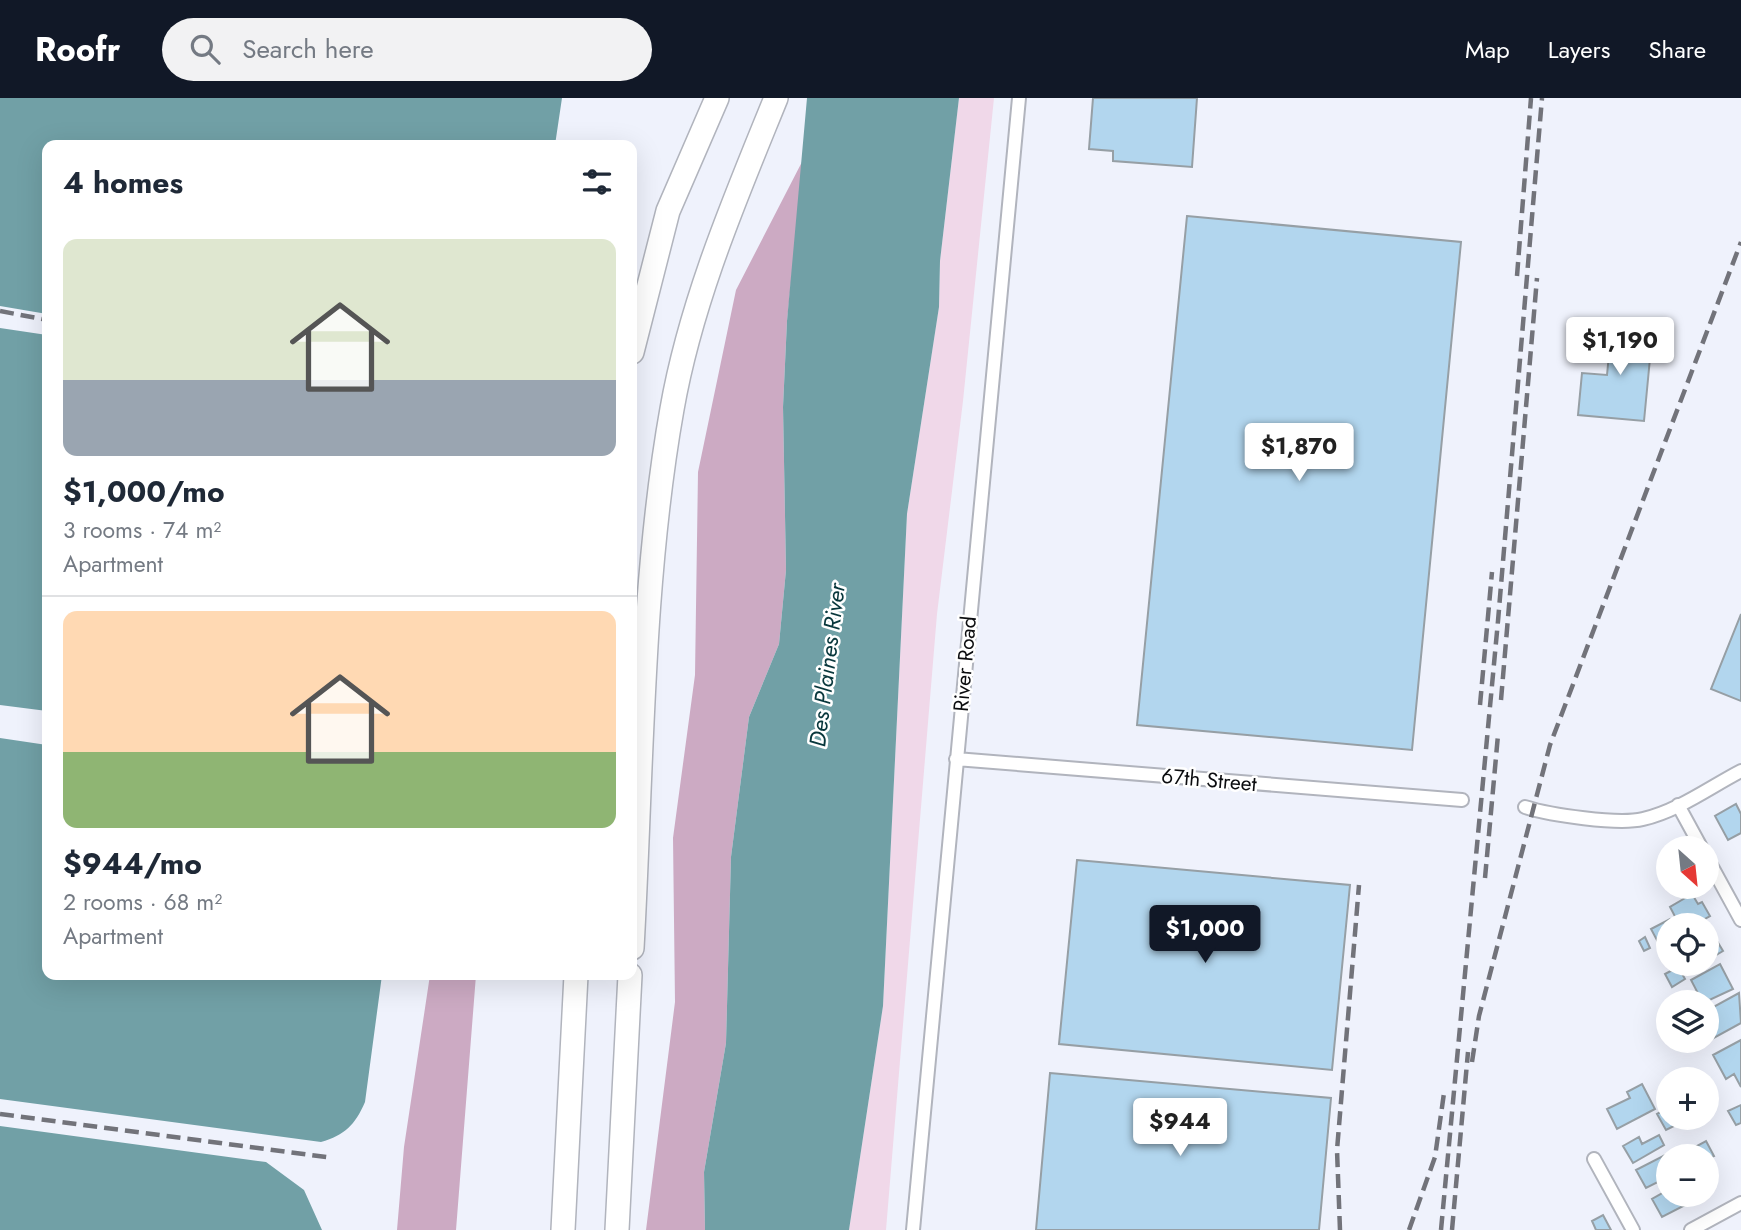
<!DOCTYPE html>
<meta charset="utf-8">
<style>
body{margin:0;font-family:Jost,sans-serif;background:#f2f2f3;color:#1f2937;height:100vh;display:flex;flex-direction:column;font-size:26px;white-space:nowrap}
*{box-sizing:border-box;margin:0}
p{font-size:23px;color:#747a83}
.icon{flex:none;width:38px;height:38px;fill:none;stroke:currentColor;stroke-width:2;stroke-linecap:round;stroke-linejoin:round}
.map{position:relative;flex:1;overflow:hidden}
.panel{position:absolute;left:42px;top:42px;width:595px;height:840px;display:flex;flex-direction:column;background:#fff;border-radius:14px;box-shadow:0 7px 28px #0002}
.panel>*{flex:none}
.needle{width:46px;rotate:153deg}
.fabs{position:absolute;left:1656px;top:738px;display:grid;gap:14px}
.fabs a{display:grid;place-items:center;width:63px;height:63px;border-radius:50%;background:#fff;box-shadow:0 7px 28px #0002;font-size:35px}
.price{position:absolute;translate:-50% -60px;padding:0 16px;border-radius:7px;background:#fff;color:#222;font-size:23px;line-height:46px;filter:drop-shadow(0 2px 4px #0008)}
.price::after{content:'';position:absolute;left:50%;top:42px;width:21px;height:16px;margin-left:-10px;background:inherit;clip-path:polygon(0 0,100% 0,50% 100%)}
.price.active{background:#111827;color:#fff}
ul{padding:0;list-style:none}
li{display:grid;align-content:center;gap:14px;height:371px;padding:0 21px}
li+li{border-top:2px solid #e0e1e3}
li span{display:grid;place-items:center;height:217px;border-radius:14px;color:#555}
li>.icon{margin-inline-start:auto}
span .icon{width:126px;height:126px;fill:#fffc;stroke-width:1}
li b{font-size:30px}
h2{display:flex;justify-content:space-between;align-items:center;height:84px;padding:0 21px;font-size:30px}
header{display:flex;align-items:center;gap:42px;box-sizing:border-box;height:98px;padding:0 35px;background:#111827;color:#fff}
header strong{font-size:33px}
nav{display:flex;gap:38px;margin-inline-start:auto;font-size:24px}
.search{width:490px;height:63px;background:#f2f2f3;display:flex;align-items:center;gap:18px;box-sizing:border-box;padding:0 24px;border-radius:38px;color:#747a83;font-size:26px}
.map>svg:first-child{display:block}
</style>
<header>
<strong>Roofr</strong>
<div class="search"><svg class="icon" aria-label="search" viewBox="0 0 24 24"><circle cx="10" cy="10" r="6"/><path d="M15 15l6 6"/></svg>Search here</div>
<nav><a>Map</a><a>Layers</a><a>Share</a></nav>
</header>
<div class="map">
<svg width="1741" height="1132" viewBox="0 0 1741 1132">
<rect width="100%" height="100%" fill="#eff2fc"/>
<path fill="#f0d8e9" d="M 959,0 L 994,0 L 963,303 L 937,516 L 886,1132 L 849,1132 L 883,908 L 907,416 L 939,209 L 940,163 Z"/>
<path fill="#ccaac3" d="M 804,60 L 787,223 L 783,309 L 786,472 L 779,546 L 749,619 L 731,759 L 726,945 L 704,1074 L 705,1132 L 646,1132 L 675,904 L 673,740 L 695,577 L 698,374 L 736,192 Z
M 430,877 L 476,877 L 456,1132 L 397,1132 L 404,1049 Z"/>
<path fill="#71a0a6" d="M 0,0 L 562,0 L 555,47 L 47,47 L 47,216 L 0,208 Z
M 807,0 L 959,0 L 940,163 L 939,209 L 907,416 L 883,908 L 849,1132 L 705,1132 L 704,1074 L 726,945 L 731,759 L 749,619 L 779,546 L 786,472 L 783,309 L 787,223 Z
M 0,230 L 47,237 L 47,613 L 0,607 Z
M 0,640 L 47,647 L 47,877 L 382,877 L 365,1004 C 355,1027 345,1037 321,1044 L 0,1001 Z
M 0,1028 L 266,1064 L 304,1092 L 322,1132 L 0,1132 Z"/>
<path fill="#b2d6ee" stroke="#969fa5" stroke-width="2" d="M 1093,0 L 1197,0 L 1192,69 L 1113,63 L 1113,53 L 1089,51 Z
M 1187,118 L 1461,144 L 1412,652 L 1137,627 Z
M 1612,225 L 1653,229 L 1644,323 L 1578,317 L 1582,275 L 1607,277 Z
M 1741,516 L 1741,603 L 1711,591 Z
M 1736,706 L 1741,716 L 1741,735 L 1728,742 L 1715,718 Z
M 1077,762 L 1350,787 L 1332,972 L 1059,946 Z
M 1692,796 L 1698,806 L 1702,804 L 1710,818 L 1692,828 L 1680,828 L 1670,809 Z
M 1670,821 L 1674,828 L 1668,828 L 1668,841 L 1659,846 L 1651,831 Z
M 1714,838 L 1723,853 L 1706,863 L 1706,843 Z
M 1645,839 L 1650,850 L 1644,853 L 1639,843 Z
M 1720,866 L 1733,891 L 1703,905 L 1691,882 Z
M 1678,869 L 1685,881 L 1672,889 L 1665,876 Z
M 1739,895 L 1741,925 L 1712,941 L 1706,931 L 1706,913 Z
M 1741,942 L 1741,989 L 1734,976 L 1726,981 L 1713,957 Z
M 1050,975 L 1331,1000 L 1319,1132 L 1036,1132 Z
M 1642,986 L 1655,1011 L 1617,1031 L 1607,1011 L 1630,1000 L 1627,994 Z
M 1741,1007 L 1741,1025 L 1736,1027 L 1728,1013 Z
M 1668,1010 L 1668,1020 L 1677,1020 L 1680,1025 L 1666,1032 L 1657,1016 Z
M 1659,1037 L 1664,1047 L 1633,1065 L 1623,1048 L 1639,1039 L 1642,1046 Z
M 1706,1043 L 1714,1058 L 1706,1062 L 1706,1059 L 1689,1059 L 1686,1054 Z
M 1667,1056 L 1668,1079 L 1646,1090 L 1636,1072 Z
M 1668,1092 L 1668,1097 L 1690,1097 L 1693,1103 L 1662,1119 L 1652,1101 Z
M 1603,1117 L 1611,1132 L 1596,1132 L 1592,1123 Z"/>
<g fill="none" stroke-linecap="round" stroke-linejoin="round">
<defs>
<path id="street" d="M 956,661 L 1462,702
M 1678,707 L 1702,751
M 1525,709 C 1550,717 1618,727 1643,721 C 1678,713 1710,689 1741,673
M 1706,758 L 1741,822
M 1594,1061 L 1633,1132
M 913,1132 L 1019,0
M 1691,1132 L 1741,1105"/>
<path id="highway" d="M 632,254 L 668,113 L 717,0
M 632,850 C 642,673 641,485 672,311 C 691,203 735,101 776,0
M 563,1132 L 576,877
M 617,1132 L 630,877"/>
</defs>
<use href="#street" stroke="#b1b4bd" stroke-width="16"/>
<use href="#highway" stroke="#b1b4bd" stroke-width="26"/>
<use href="#street" stroke="#fff" stroke-width="12"/>
<use href="#highway" stroke="#fff" stroke-width="23"/>
<path stroke="#72737a" stroke-width="4.5" stroke-dasharray="14 7" stroke-linecap="butt" d="M 1517,178 L 1531,0
M 0,213 L 47,222
M 1501,602 L 1537,180
M 1480,607 L 1492,474
M 1485,780 L 1498,637
M 1472,964 L 1479,918 L 1550,647 L 1741,144
M 0,1016 L 333,1060
M 1340,1132 L 1337,1052 L 1359,787
M 1409,1132 L 1435,1059 L 1444,995
M 1441,1132 L 1498,523 L 1542,0
M 1452,1132 L 1468,954"/>
</g>
<g text-anchor="middle" stroke-width="5" stroke-linejoin="round" paint-order="stroke">
<g font-size="21" fill="#0b0c0f" stroke="#fff">
<text transform="translate(965 566) rotate(-85)" y="7">River Road</text>
<text transform="translate(1209 682) rotate(5)" y="7">67th Street</text>
</g>
<g font-size="23" font-style="italic" fill="#08373c" stroke="#fff">
<text transform="translate(827 567) rotate(-83)" y="8">Des Plaines River</text>
</g>
</g>
</svg>
<div class="fabs">
<a><svg class="needle" viewBox="-14 -14 28 28"><path d="M0-13l5 13h-10z" fill="#e53935"/><path d="M0 13l5-13h-10z" fill="#747a83"/></svg></a>
<a><svg class="icon" aria-label="locate" viewBox="0 0 24 24"><circle cx="12" cy="12" r="6"/><path d="M12 2v4M12 18v4M2 12h4M18 12h4"/></svg></a>
<a><svg class="icon" aria-label="layers" viewBox="0 0 24 24"><path d="M12 4l9 5-9 5-9-5zM3 14l9 5 9-5"/></svg></a>
<a>+</a>
<a>−</a>
</div>
<b class="price" style="left:1620px;top:279px">$1,190</b>
<b class="price" style="left:1299px;top:385px">$1,870</b>
<b class="price active" style="left:1205px;top:867px">$1,000</b>
<b class="price" style="left:1180px;top:1060px">$944</b>
<section class="panel">
<h2>4 homes<svg class="icon" aria-label="filters" viewBox="0 0 24 24"><path d="M4 7h16M4 17h16"/><circle cx="9" cy="7" r="2"/><circle cx="15" cy="17" r="2"/></svg></h2>
<ul>
<li><span style="background:linear-gradient(#dfe7d0 65%,#9aa5b1 0)"><svg class="icon" aria-label="home" viewBox="0 0 24 24"><path d="M3 11l9-7 9 7M6 9v11h12V9"/></svg></span><div><b>$1,000/mo</b><p>3 rooms · 74 m²</p><p>Apartment</p></div></li>
<li><span style="background:linear-gradient(#ffd9b3 65%,#8fb573 0)"><svg class="icon" aria-label="home" viewBox="0 0 24 24"><path d="M3 11l9-7 9 7M6 9v11h12V9"/></svg></span><div><b>$944/mo</b><p>2 rooms · 68 m²</p><p>Apartment</p></div></li>
</ul>
</section>
</div>
